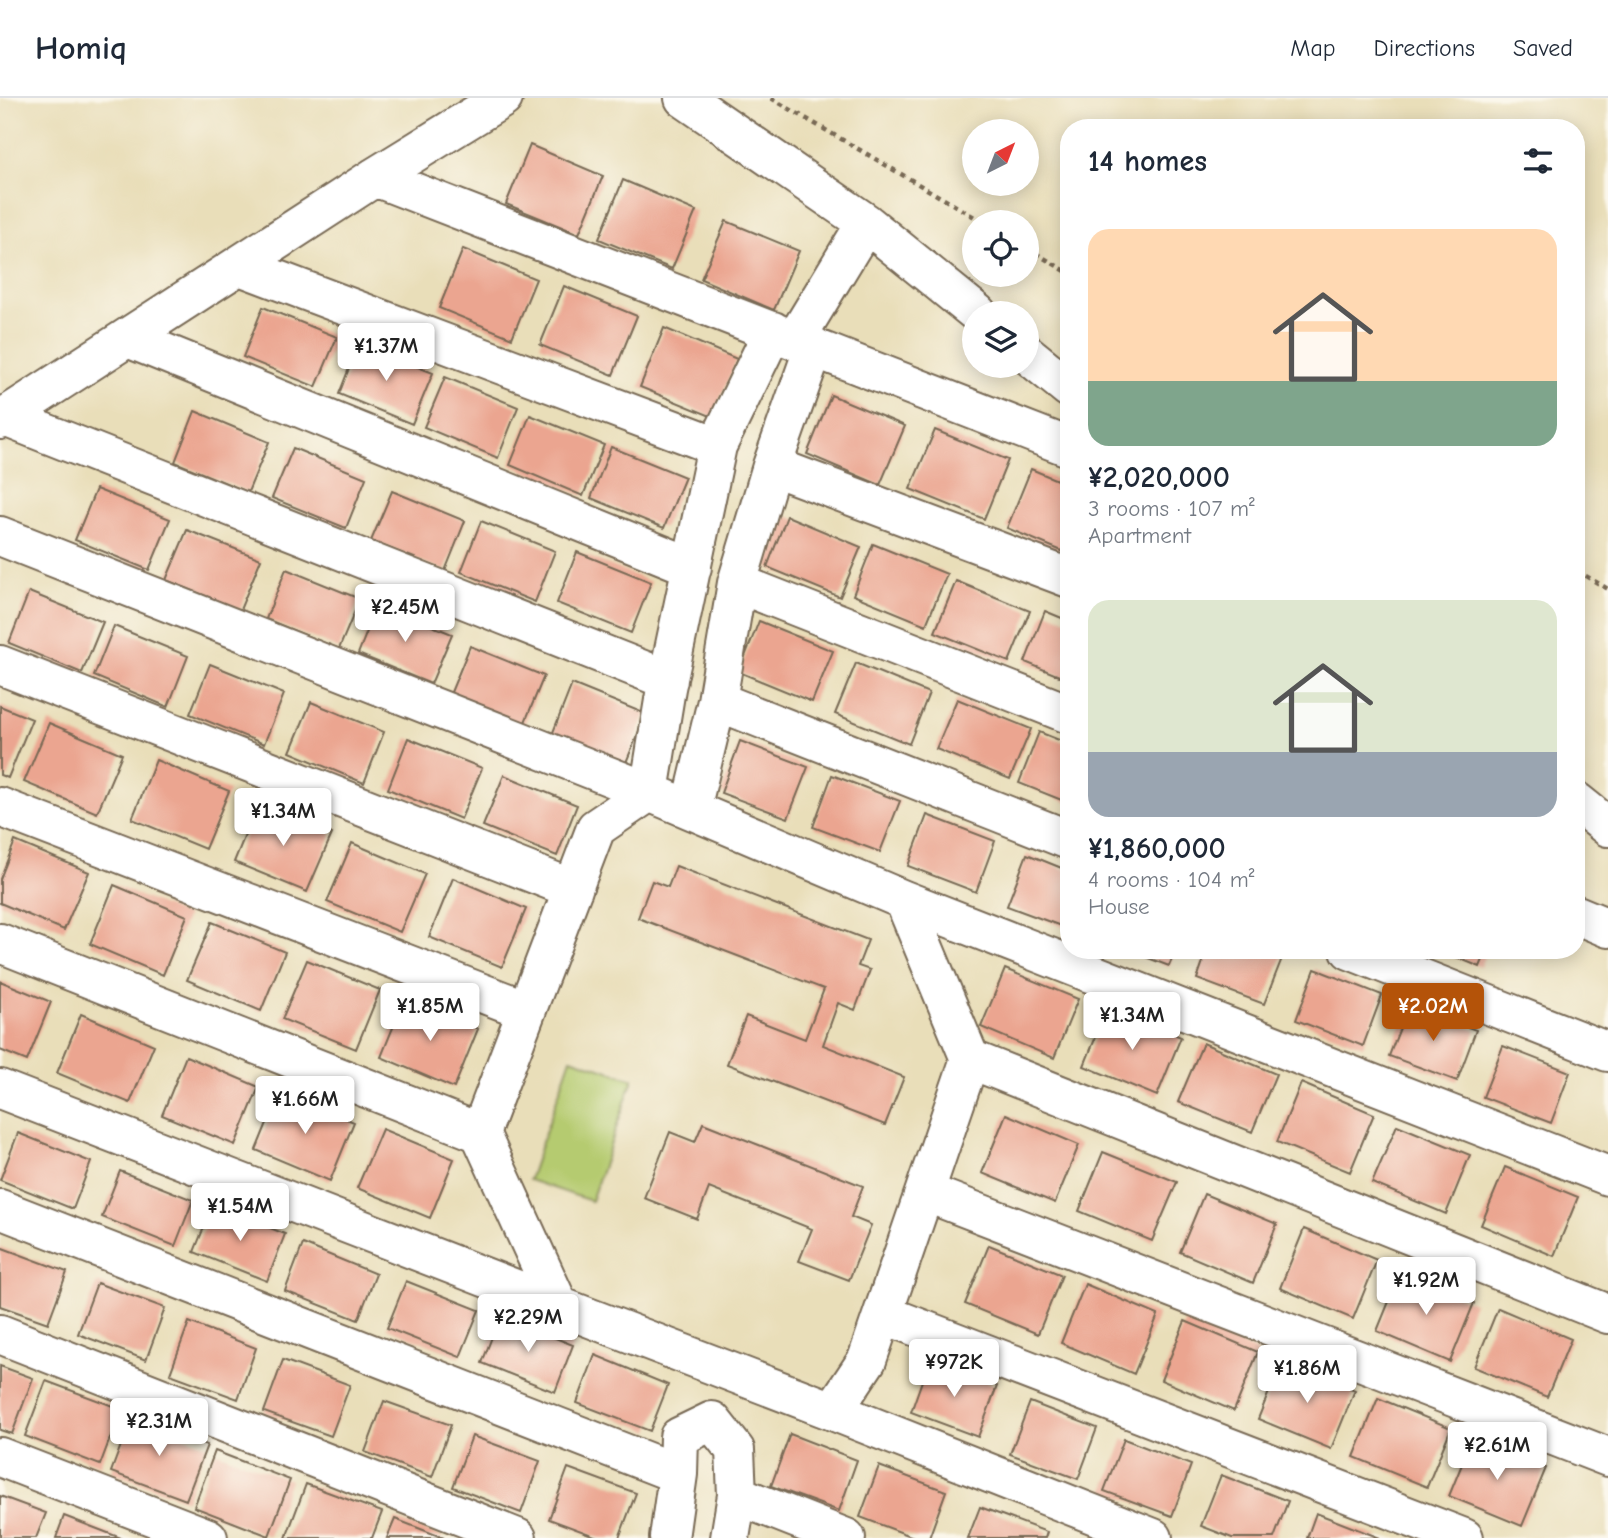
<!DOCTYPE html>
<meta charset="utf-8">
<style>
body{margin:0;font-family:"Comic Neue",sans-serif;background:#f2f2f3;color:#1f2937;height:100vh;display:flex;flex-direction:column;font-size:26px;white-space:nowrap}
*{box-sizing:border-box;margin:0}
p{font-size:23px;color:#747a83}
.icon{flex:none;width:38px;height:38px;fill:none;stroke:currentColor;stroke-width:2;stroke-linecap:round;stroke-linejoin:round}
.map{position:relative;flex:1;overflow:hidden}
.details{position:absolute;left:1060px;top:21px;width:525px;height:840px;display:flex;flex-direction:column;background:#fff;border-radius:28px;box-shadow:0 4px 18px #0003}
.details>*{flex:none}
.needle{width:46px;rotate:42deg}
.buttons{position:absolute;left:962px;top:21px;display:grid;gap:14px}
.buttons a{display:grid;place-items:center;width:77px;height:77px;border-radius:50%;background:#fff;box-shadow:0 4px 18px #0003;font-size:35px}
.price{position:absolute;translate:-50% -60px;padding:0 16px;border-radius:7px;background:#fff;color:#222;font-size:23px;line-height:46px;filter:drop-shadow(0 2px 4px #0008)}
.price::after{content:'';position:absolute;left:50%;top:42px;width:21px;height:16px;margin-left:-10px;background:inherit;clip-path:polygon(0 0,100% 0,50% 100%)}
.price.selected{background:#b45309;color:#fff}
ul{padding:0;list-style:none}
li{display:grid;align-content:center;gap:14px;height:371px;padding:0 28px}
li span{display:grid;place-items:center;height:217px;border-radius:21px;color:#555}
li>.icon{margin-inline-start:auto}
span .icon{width:126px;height:126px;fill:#fffc;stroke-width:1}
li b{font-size:30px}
h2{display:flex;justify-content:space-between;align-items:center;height:84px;padding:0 28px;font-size:30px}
header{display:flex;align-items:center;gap:42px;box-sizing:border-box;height:98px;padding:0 35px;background:#fff;border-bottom:2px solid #e0e1e3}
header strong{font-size:33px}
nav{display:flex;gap:38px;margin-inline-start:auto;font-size:24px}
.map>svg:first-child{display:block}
</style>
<header>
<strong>Homiq</strong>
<nav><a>Map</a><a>Directions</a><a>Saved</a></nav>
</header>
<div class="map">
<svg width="1608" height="1440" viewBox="0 0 1608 1440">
<rect width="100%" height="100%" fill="#fbf7ec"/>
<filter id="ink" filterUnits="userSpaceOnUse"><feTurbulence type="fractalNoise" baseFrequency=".0143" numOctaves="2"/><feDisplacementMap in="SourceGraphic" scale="14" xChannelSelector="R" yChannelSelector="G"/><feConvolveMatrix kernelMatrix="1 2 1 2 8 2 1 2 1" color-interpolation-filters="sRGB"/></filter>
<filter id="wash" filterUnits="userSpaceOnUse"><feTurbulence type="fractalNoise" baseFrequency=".00686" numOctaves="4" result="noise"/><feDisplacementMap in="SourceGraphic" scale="28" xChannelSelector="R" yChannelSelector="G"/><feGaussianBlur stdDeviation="1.57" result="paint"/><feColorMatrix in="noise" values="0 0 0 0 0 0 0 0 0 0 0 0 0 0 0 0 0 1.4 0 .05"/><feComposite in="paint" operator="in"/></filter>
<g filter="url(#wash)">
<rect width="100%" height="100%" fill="#e9deb9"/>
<path fill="#b5cb70" stroke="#787a47" stroke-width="2" d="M 571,960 L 633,981 L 591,1103 L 529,1082 Z"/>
<g id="blocks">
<path fill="#eba590" d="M 530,47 L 603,78 L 579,136 L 506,106 Z
M 623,82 L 696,113 L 672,171 L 599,141 Z
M 726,123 L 799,153 L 774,212 L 701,181 Z
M 463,151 L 536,181 L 512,240 L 439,210 Z
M 564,188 L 637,218 L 613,277 L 540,247 Z
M 263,209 L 337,239 L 316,289 L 243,259 Z
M 664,230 L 737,261 L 713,319 L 640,289 Z
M 359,245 L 433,275 L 412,326 L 339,296 Z
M 445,279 L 518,309 L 498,360 L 424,329 Z
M 831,297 L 905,328 L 880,387 L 807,356 Z
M 195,313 L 269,344 L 248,394 L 175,364 Z
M 530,317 L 604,347 L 583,398 L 510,367 Z
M 935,332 L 1008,362 L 984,421 L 910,391 Z
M 611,349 L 685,379 L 664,430 L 591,400 Z
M 293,350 L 366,380 L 346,430 L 272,400 Z
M 1031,371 L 1069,387 L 1069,456 L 1007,430 Z
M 96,391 L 170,421 L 149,472 L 75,442 Z
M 392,393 L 465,423 L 445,473 L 371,443 Z
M 787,418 L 861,449 L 840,499 L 767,469 Z
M 481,423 L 555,453 L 535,504 L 461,474 Z
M 187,432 L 261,461 L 240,512 L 166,482 Z
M 873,446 L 947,476 L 926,527 L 853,497 Z
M 577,454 L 651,484 L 631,535 L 557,505 Z
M 286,471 L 360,501 L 339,551 L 266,521 Z
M 956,483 L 1030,513 L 1009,564 L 935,534 Z
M 29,494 L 103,524 L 82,575 L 9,545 Z
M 378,506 L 452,536 L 431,586 L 358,556 Z
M 1045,513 L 1069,523 L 1069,582 L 1025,564 Z
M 759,523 L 833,553 L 812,604 L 739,574 Z
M 114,528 L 188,558 L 168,609 L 94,578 Z
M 470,548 L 544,578 L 523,629 L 449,599 Z
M 856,565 L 929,595 L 909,646 L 835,616 Z
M 210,566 L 284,596 L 264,646 L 190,616 Z
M 572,586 L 646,616 L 625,667 L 552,637 Z
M 957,601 L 1031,631 L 1010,681 L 936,651 Z
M 311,604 L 384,634 L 364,685 L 290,654 Z
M 0,608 L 32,621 L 8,680 L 0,677 Z
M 49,625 L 122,656 L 97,715 L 24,684 Z
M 1039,634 L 1069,646 L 1069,705 L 1019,685 Z
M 408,640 L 482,670 L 461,721 L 388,691 Z
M 740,643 L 808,669 L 788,720 L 721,695 Z
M 156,662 L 229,693 L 205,751 L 132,721 Z
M 504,677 L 577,707 L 557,758 L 483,728 Z
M 832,677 L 900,703 L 880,754 L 813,729 Z
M 258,705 L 332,736 L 307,794 L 234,764 Z
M 927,717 L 995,743 L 976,794 L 908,768 Z
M 15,743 L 89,774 L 64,832 L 0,805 L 0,781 Z
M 352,745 L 425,776 L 400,834 L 327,804 Z
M 1027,756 L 1069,773 L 1069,831 L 1007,808 Z
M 676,768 L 868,842 L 858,868 L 870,872 L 855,912 L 838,905 L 823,947 L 904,979 L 885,1027 L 727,966 L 746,918 L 805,941 L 824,891 L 638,820 L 652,783 L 668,789 Z
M 453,780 L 526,811 L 502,869 L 429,839 Z
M 114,787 L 187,818 L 163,877 L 90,846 Z
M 212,824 L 285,854 L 261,913 L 187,882 Z
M 1127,852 L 1176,852 L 1169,868 Z
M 1207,852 L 1284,855 L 1264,906 L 1197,881 Z
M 1439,852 L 1487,852 L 1480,869 Z
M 307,862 L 380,892 L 356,951 L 282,921 Z
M 1005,871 L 1078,901 L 1054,960 L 981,929 Z
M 1315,871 L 1382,897 L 1363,948 L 1296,922 Z
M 0,883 L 51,904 L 27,963 L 0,952 Z
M 405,900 L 478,931 L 454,990 L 381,959 Z
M 1409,907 L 1476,932 L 1457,983 L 1389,958 Z
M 1108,909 L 1181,939 L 1157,998 L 1084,968 Z
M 81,916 L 154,947 L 130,1005 L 57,975 Z
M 1203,945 L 1276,976 L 1252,1034 L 1178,1004 Z
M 1503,948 L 1570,974 L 1551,1025 L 1483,999 Z
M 186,958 L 259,989 L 235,1047 L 162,1017 Z
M 1301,985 L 1374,1016 L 1350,1074 L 1277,1044 Z
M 280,993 L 354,1024 L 330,1083 L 256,1052 Z
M 1006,1016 L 1079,1047 L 1055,1105 L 982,1075 Z
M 703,1025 L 863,1088 L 851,1119 L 871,1127 L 849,1182 L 799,1163 L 812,1131 L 709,1090 L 697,1121 L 644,1100 L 670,1034 L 695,1044 Z
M 1397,1027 L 1470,1057 L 1446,1116 L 1372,1085 Z
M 382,1031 L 454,1061 L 430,1120 L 357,1090 Z
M 18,1035 L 91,1064 L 73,1111 L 0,1082 Z
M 1103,1054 L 1177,1084 L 1152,1143 L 1079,1113 Z
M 1505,1069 L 1578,1099 L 1554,1158 L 1481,1127 Z
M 120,1073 L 193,1102 L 175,1148 L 102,1119 Z
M 1204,1096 L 1277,1126 L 1253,1185 L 1180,1154 Z
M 213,1107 L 285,1136 L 267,1183 L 194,1154 Z
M 1304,1131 L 1377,1162 L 1353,1221 L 1280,1190 Z
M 303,1146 L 376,1176 L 358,1222 L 285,1193 Z
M 989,1147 L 1062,1177 L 1038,1236 L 965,1206 Z
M 0,1149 L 67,1174 L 48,1225 L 0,1208 Z
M 1401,1174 L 1474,1205 L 1450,1264 L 1377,1233 Z
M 406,1183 L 479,1212 L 460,1259 L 387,1230 Z
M 97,1185 L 165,1210 L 146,1262 L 78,1236 Z
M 1085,1186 L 1158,1217 L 1134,1276 L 1061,1245 Z
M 1498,1210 L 1571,1241 L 1547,1299 L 1474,1269 Z
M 500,1218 L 573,1247 L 555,1294 L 482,1265 Z
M 1185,1223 L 1258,1254 L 1234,1313 L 1161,1282 Z
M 189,1224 L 256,1250 L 238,1301 L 170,1276 Z
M 595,1257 L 668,1287 L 650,1333 L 577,1305 Z
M 283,1262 L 350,1287 L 331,1338 L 264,1314 Z
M 1282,1262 L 1355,1292 L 1331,1351 L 1258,1321 Z
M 929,1263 L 997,1288 L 978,1339 L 911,1314 Z
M 0,1268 L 33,1280 L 12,1336 L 0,1332 Z
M 46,1283 L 121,1311 L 100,1367 L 25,1338 Z
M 1378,1300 L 1451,1330 L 1427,1389 L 1354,1359 Z
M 384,1303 L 451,1327 L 432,1379 L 365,1354 Z
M 1030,1304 L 1097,1330 L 1078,1381 L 1010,1356 Z
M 132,1318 L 207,1347 L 186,1402 L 111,1374 Z
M 790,1336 L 857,1362 L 839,1413 L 771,1388 Z
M 472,1338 L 540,1363 L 521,1415 L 453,1389 Z
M 1473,1339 L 1546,1370 L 1522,1428 L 1449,1398 Z
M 1124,1341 L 1191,1367 L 1172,1418 L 1104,1393 Z
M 215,1353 L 290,1382 L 269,1438 L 194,1409 Z
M 879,1368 L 946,1393 L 929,1440 L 916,1440 L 860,1419 Z
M 568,1370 L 636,1395 L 619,1440 L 600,1440 L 549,1421 Z
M 1221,1377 L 1288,1403 L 1274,1440 L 1232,1440 L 1201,1428 Z
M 306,1386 L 382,1414 L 372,1440 L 286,1440 Z
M 0,1398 L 46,1415 L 36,1440 L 0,1440 Z
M 980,1409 L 1047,1434 L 1045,1440 L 968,1440 Z
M 1316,1415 L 1380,1440 L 1307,1440 Z
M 64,1418 L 121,1440 L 56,1440 Z
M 395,1421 L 444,1440 L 387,1440 Z"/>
</g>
</g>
<g filter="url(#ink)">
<use href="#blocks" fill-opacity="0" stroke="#786954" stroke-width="2"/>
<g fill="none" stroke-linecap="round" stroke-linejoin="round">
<defs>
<path id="minor" d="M 684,0 L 866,125 L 977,215
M 375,79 L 1069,349
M 240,168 L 717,348
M 128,240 L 692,469
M 795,242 L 866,125
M 1027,256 L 1069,290
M 5,319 L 668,582
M 0,322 L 375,79 L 503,0
M 772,368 L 1069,480
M 0,438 L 649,694 L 666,590 L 717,348 L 773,233
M 737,485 L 1069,616
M 0,567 L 573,791
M 717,603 L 1069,742
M 1577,704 L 1608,729
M 0,709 L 526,912
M 691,711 L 717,603 L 737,485 L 772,368 L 814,249
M 904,802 L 1608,1078
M 1577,817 L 1608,830
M 0,845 L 480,1035 L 559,1208 L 833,1313 L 867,1262 L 970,961 L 904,802 L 649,694 L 596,730 L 480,1035
M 1350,852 L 1608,954
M 970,961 L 1608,1216
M 0,991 L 559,1208
M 925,1094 L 1608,1359
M 0,1111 L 678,1376
M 883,1216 L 1464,1440
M 0,1236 L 517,1440
M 833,1313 L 1153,1440
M 0,1359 L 208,1440
M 737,1397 L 846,1440
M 669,1440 L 678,1376 L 679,1339 L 712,1323 L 735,1352 L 737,1397 L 730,1440"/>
</defs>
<use href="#minor" stroke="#786954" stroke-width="42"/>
<path stroke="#786954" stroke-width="4.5" stroke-dasharray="5 5" stroke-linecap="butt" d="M 771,0 L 983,124
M 1027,150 L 1069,175
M 1577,473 L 1608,491"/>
<use href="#minor" stroke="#fff" stroke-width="38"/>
</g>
</g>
</svg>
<div class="buttons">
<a><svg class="needle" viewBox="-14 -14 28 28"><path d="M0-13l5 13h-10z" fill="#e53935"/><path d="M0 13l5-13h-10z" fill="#747a83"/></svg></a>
<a><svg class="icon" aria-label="locate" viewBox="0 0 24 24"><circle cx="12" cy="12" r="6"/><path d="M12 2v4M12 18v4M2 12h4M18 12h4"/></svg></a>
<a><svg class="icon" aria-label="layers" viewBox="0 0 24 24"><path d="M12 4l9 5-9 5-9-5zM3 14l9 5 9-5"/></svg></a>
</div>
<b class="price" style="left:386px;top:285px">¥1.37M</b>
<b class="price" style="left:405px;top:546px">¥2.45M</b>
<b class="price" style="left:283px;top:750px">¥1.34M</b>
<b class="price" style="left:430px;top:945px">¥1.85M</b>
<b class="price selected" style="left:1433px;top:945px">¥2.02M</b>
<b class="price" style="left:1132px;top:954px">¥1.34M</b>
<b class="price" style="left:305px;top:1038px">¥1.66M</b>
<b class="price" style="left:240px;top:1145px">¥1.54M</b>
<b class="price" style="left:1426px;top:1219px">¥1.92M</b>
<b class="price" style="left:528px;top:1256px">¥2.29M</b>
<b class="price" style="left:954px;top:1301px">¥972K</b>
<b class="price" style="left:1307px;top:1307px">¥1.86M</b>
<b class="price" style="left:159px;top:1360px">¥2.31M</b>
<b class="price" style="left:1497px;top:1384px">¥2.61M</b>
<section class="details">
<h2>14 homes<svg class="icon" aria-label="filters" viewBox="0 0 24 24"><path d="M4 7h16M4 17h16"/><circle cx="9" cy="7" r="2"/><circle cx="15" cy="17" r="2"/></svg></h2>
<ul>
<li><span style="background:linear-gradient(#ffd9b3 70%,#7fa58c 0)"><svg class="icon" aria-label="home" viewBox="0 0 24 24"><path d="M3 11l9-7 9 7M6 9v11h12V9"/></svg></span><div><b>¥2,020,000</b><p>3 rooms · 107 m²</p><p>Apartment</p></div></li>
<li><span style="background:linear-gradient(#dfe7d0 70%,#9aa5b1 0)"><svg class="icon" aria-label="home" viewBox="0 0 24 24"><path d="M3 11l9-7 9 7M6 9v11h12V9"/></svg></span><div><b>¥1,860,000</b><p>4 rooms · 104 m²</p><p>House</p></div></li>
</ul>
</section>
</div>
